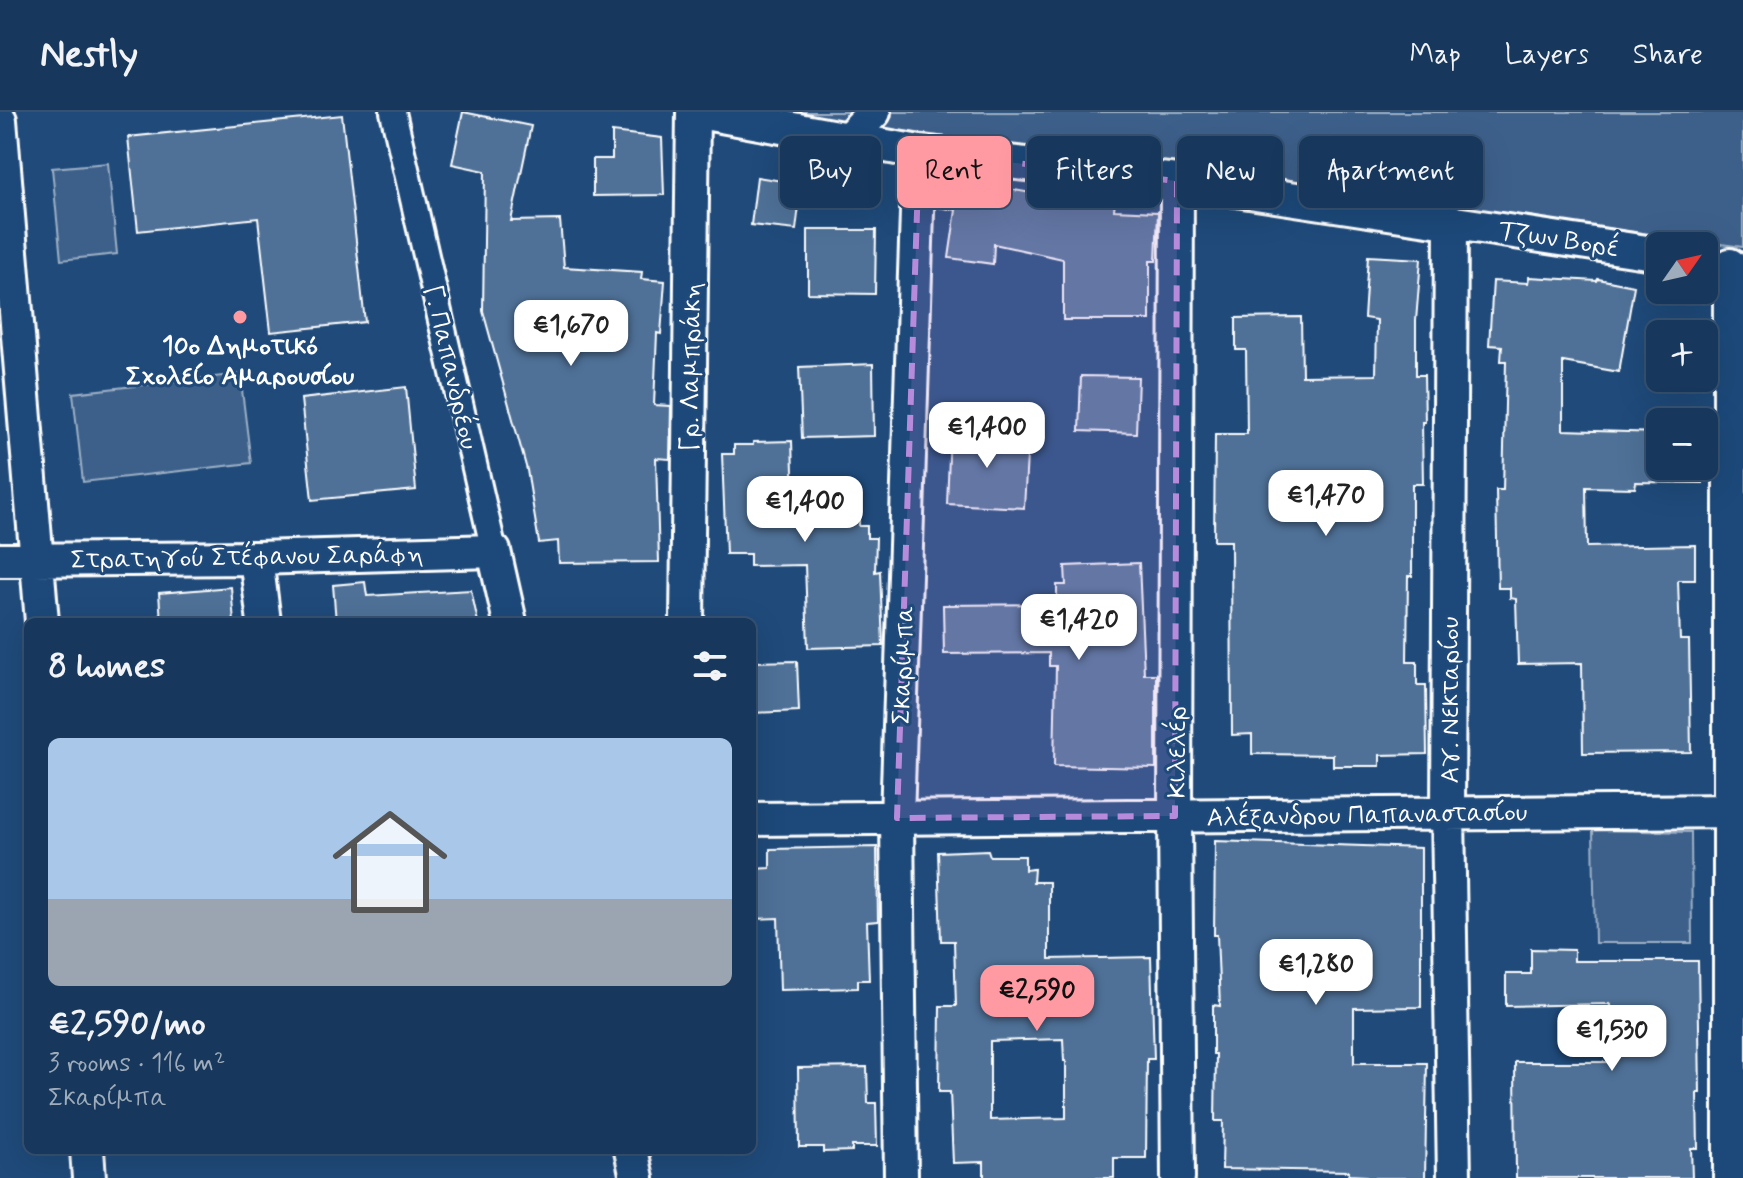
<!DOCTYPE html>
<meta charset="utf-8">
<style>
body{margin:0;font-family:Mynerve,sans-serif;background:#203f62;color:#f1f3f6;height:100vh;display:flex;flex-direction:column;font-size:30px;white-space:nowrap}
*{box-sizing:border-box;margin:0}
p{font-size:26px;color:#9eacbb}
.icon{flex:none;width:44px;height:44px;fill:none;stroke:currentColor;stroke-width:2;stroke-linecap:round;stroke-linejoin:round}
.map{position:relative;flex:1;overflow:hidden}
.panel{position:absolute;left:24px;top:506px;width:732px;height:536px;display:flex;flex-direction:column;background:#17385c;border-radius:12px;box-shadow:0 8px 32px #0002,0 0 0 2px #365272}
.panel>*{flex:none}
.banner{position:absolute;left:780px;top:24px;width:760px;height:72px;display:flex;gap:16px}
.needle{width:52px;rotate:56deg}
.buttons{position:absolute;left:1646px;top:120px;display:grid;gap:16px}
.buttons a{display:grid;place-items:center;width:72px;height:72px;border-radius:12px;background:#17385c;box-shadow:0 8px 32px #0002,0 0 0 2px #365272;font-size:40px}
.price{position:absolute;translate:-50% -68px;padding:0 18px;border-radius:16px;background:#fff;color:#222;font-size:26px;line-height:52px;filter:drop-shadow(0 2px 4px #0008)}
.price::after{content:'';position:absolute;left:50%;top:48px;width:24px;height:18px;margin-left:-12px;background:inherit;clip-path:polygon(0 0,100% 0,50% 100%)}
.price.current{background:#ff9aa2;color:#111}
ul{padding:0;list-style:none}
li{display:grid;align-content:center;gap:16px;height:424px;padding:0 24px}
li+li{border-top:2px solid #365272}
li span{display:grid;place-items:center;height:248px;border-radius:12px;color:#555}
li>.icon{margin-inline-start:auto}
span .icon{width:144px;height:144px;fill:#fffc;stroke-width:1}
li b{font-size:34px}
h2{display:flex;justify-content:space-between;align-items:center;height:96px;padding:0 24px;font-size:34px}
.pill{padding:0 28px;border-radius:12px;background:#17385c;box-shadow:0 8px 32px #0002,0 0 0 2px #365272;font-size:28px;line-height:72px}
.pill.current{background:#ff9aa2;color:#111}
header{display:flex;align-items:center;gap:48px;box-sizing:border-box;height:112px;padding:0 40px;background:#17385c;border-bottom:2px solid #365272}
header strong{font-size:38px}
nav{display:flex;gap:44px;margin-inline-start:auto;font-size:28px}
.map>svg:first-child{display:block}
</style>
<header>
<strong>Nestly</strong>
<nav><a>Map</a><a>Layers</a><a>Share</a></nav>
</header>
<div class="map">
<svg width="1743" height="1066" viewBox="0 0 1743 1066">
<rect width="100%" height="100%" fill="#1f4a7a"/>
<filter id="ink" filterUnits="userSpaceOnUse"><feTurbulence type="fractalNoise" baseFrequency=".0125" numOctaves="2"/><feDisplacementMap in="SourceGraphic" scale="16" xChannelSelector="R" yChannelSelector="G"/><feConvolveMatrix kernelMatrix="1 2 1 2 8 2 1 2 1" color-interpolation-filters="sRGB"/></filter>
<g filter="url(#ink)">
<path fill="#3c618b" stroke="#9eb0c5" stroke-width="2" d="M 764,0 L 1743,0 L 1743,135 L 939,24 Z
M 108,51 L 117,142 L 61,148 L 52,56 Z
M 240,262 L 251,351 L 83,370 L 73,281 Z
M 1593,718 L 1691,720 L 1692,831 L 1595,831 Z"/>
<path fill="#507197" stroke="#fff" stroke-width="2" fill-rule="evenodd" d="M 463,0 L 531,14 L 511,109 L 560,108 L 564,155 L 642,160 L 641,167 L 665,169 L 661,222 L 657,221 L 654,293 L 671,294 L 670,347 L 656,346 L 659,450 L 559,451 L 558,429 L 539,431 L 527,358 L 483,199 L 485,59 L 452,52 Z
M 342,3 L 365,210 L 271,220 L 258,106 L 138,119 L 128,25 Z
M 612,20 L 662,26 L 664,83 L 593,84 L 593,47 L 612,47 Z
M 757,65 L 795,71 L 795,77 L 801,78 L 796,118 L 751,113 Z
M 941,65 L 1054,85 L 1115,88 L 1114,98 L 1158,100 L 1156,149 L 1150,149 L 1150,208 L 1063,208 L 1063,147 L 994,132 L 993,152 L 949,146 L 956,98 L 936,95 Z
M 808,118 L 876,118 L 875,182 L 808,181 Z
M 1368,144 L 1421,147 L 1416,209 L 1416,263 L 1424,263 L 1425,310 L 1422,310 L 1423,372 L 1412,372 L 1412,464 L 1408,464 L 1407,550 L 1417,550 L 1417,573 L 1426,573 L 1427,642 L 1380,643 L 1380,654 L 1333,654 L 1333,643 L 1252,642 L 1252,622 L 1232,623 L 1231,429 L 1214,429 L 1215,322 L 1247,322 L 1246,238 L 1236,238 L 1236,206 L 1301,205 L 1302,264 L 1376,263 L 1377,208 L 1364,206 Z
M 1529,165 L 1597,169 L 1598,167 L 1634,174 L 1619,260 L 1563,250 L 1563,318 L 1660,321 L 1660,354 L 1703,354 L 1703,371 L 1636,370 L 1635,376 L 1586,375 L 1587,435 L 1695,433 L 1695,468 L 1678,468 L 1680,528 L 1689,528 L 1691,640 L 1583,641 L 1582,551 L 1518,552 L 1516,487 L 1510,486 L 1510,476 L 1498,476 L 1496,378 L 1503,378 L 1506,249 L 1501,249 L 1502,234 L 1489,233 L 1493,169 L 1528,171 Z
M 873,252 L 874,324 L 802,326 L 799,255 Z
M 1081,264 L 1138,265 L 1136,321 L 1079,319 Z
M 406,275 L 416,378 L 312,388 L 301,287 Z
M 950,321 L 1028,325 L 1024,396 L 947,392 Z
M 792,329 L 794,390 L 859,391 L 859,414 L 867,414 L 867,426 L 876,426 L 875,460 L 880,459 L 883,534 L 808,536 L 805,453 L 750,454 L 750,442 L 726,442 L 722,342 L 734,342 L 734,333 L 753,333 L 753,330 Z
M 1139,451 L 1144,562 L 1156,562 L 1156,656 L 1054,654 L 1056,554 L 1049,554 L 1049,541 L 944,542 L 943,493 L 1057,492 L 1057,473 L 1066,473 L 1065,454 Z
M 365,470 L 367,484 L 471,478 L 478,510 L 336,510 L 333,473 Z
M 231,475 L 234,510 L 161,510 L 159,481 Z
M 797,549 L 799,599 L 752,601 L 752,550 Z
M 1215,729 L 1421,736 L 1421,895 L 1354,896 L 1354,951 L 1427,951 L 1425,1066 L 1366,1066 L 1366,1064 L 1349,1063 L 1349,1059 L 1222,1057 L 1223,1009 L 1215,1009 L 1216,942 L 1213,942 L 1213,893 L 1220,894 L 1217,823 L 1214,823 Z
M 877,735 L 878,809 L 867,810 L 869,868 L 858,868 L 858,876 L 780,878 L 778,806 L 752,807 L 752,757 L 770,756 L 770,737 Z
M 988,738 L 990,744 L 1025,744 L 1025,758 L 1034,757 L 1033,770 L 1049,770 L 1049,847 L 1151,845 L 1154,947 L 1147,947 L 1146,1046 L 1114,1046 L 1114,1066 L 984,1066 L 984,1050 L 953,1051 L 950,980 L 939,980 L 940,894 L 956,894 L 954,829 L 941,829 L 938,740 ZM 1063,927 L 1064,949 L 1066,949 L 1066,1006 L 990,1008 L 990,929 Z
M 1531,837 L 1574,838 L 1574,849 L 1698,849 L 1700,981 L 1697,981 L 1698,1036 L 1691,1036 L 1692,1066 L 1516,1066 L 1515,950 L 1609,950 L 1610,892 L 1506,894 L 1506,862 L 1531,862 Z
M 867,955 L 868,991 L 876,991 L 877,1034 L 852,1034 L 852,1039 L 823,1040 L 823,1035 L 799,1035 L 798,956 Z"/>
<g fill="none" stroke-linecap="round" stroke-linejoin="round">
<defs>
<path id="pedestrian" d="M 393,0 L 494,439"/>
<path id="minor" d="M 699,0 L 919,40 L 1177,69 L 1660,142
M 0,8 L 42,510
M 849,26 L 874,0
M 1177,69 L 1175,704 L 1178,1066
M 1451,109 L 1448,701 L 1454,1066
M 1730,153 L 1730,1066
M 256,446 L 264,510
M 0,448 L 256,446 L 494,439 L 510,510
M 687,510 L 693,0
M 752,707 L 1743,699
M 87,1038 L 89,1066
M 631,1038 L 637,1066
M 901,1066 L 897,706 L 919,40"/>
</defs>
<use href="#pedestrian" stroke="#fff" stroke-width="30"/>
<use href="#minor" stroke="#fff" stroke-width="38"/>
<use href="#pedestrian" stroke="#1f4a7a" stroke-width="24"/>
<use href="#minor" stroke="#1f4a7a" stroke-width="32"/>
</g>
</g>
<path fill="#b68bdc" fill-opacity="0.2" stroke="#b68bdc" stroke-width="6" stroke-dasharray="16 10" stroke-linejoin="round" d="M 919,40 L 1177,69 L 1175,704 L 897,706 Z"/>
<circle fill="#ff9aa2" stroke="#1f4a7a" stroke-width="3" cx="240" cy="205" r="8"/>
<g text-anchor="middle" stroke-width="6" stroke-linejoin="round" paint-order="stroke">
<g font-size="26" fill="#fff" stroke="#1f4a7a">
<text transform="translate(1559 126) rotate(9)" y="9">Τζων Βορέ</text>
<text transform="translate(452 255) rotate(77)" y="9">Γ. Παπανδρέου</text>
<text transform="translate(690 255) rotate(-89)" y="9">Γρ. Λαμπράκη</text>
<text transform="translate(247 444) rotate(-1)" y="9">Στρατηγού Στέφανου Σαράφη</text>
<text transform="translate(902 553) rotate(-88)" y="9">Σκαρίμπα</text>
<text transform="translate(1449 588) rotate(-90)" y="9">Αγ. Νεκταρίου</text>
<text transform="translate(1176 640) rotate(-90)" y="9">Κιλελέρ</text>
<text transform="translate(1367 702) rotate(-1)" y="9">Αλέξανδρου Παπαναστασίου</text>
</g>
<g font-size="26" font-weight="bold" fill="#fff" stroke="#1f4a7a">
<text x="240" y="242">10ο Δημοτικό<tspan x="240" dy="30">Σχολείο Αμαρουσίου</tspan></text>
</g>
</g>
</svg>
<div class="buttons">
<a><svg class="needle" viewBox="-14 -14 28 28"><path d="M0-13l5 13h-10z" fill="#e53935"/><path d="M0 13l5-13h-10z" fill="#9eacbb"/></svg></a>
<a>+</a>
<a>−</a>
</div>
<b class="price" style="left:571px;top:256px">€1,670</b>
<b class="price" style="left:987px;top:358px">€1,400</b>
<b class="price" style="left:1326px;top:426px">€1,470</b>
<b class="price" style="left:805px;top:432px">€1,400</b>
<b class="price" style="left:1079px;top:550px">€1,420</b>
<b class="price" style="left:1316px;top:895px">€1,280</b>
<b class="price current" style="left:1037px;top:921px">€2,590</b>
<b class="price" style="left:1612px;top:961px">€1,530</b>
<div class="banner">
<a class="pill">Buy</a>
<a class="pill current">Rent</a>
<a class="pill">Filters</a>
<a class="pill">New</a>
<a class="pill">Apartment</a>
</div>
<section class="panel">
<h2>8 homes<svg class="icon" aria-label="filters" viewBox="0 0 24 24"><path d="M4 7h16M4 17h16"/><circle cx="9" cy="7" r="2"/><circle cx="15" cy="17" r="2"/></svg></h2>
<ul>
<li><span style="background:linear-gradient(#a9c7e8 65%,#9aa5b1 0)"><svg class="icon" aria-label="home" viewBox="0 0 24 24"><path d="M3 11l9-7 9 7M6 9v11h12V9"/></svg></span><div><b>€2,590/mo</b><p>3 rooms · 116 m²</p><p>Σκαρίμπα</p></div></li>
</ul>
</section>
</div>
